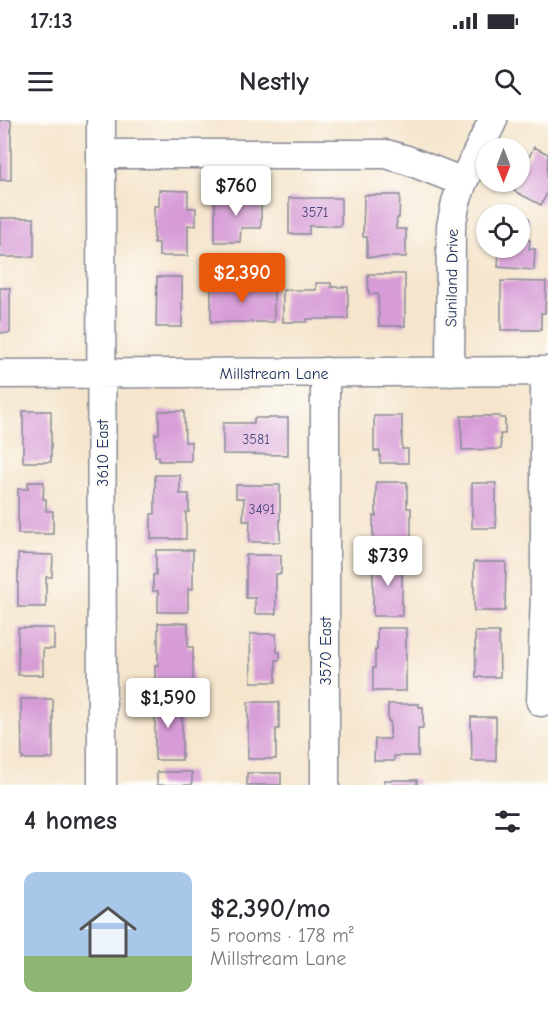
<!DOCTYPE html>
<meta charset="utf-8">
<style>
body{margin:0;font-family:"Comic Neue",sans-serif;background:#f7f7f7;color:#2b2b33;height:100vh;display:flex;flex-direction:column;font-size:22px;white-space:nowrap}
*{box-sizing:border-box;margin:0}
p{font-size:20px;color:#7c7c81}
.icon{flex:none;width:33px;height:33px;fill:none;stroke:currentColor;stroke-width:2;stroke-linecap:round;stroke-linejoin:round}
.map{position:relative;height:665px;overflow:hidden}
.drawer{display:flex;flex-direction:column;background:#fff;flex:1}
.drawer>*{flex:none}
.needle{width:39px;rotate:180deg}
.fabs{position:absolute;left:476px;top:18px;display:grid;gap:12px}
.fabs a{display:grid;place-items:center;width:54px;height:54px;border-radius:50%;background:#fff;box-shadow:0 2px 4px #0004;font-size:30px}
.price{position:absolute;translate:-50% -51px;padding:0 14px;border-radius:6px;background:#fff;color:#222;font-size:20px;line-height:39px;filter:drop-shadow(0 2px 3px #0008)}
.price::after{content:'';position:absolute;left:50%;top:36px;width:18px;height:14px;margin-left:-9px;background:inherit;clip-path:polygon(0 0,100% 0,50% 100%)}
.price.current{background:#ea580c;color:#fff}
ul{padding:0;list-style:none}
li{display:flex;align-items:center;gap:18px;height:150px;padding:0 24px}
li span{display:grid;place-items:center;flex:none;width:168px;height:120px;border-radius:12px;color:#555}
li>.icon{margin-inline-start:auto}
span .icon{width:72px;height:72px;fill:#fffc;stroke-width:1}
li b{font-size:26px}
h2{display:flex;justify-content:space-between;align-items:center;height:72px;padding:0 24px;font-size:26px}
.status{display:flex;justify-content:space-between;align-items:center;height:42px;padding:0 30px;background:#fff;direction:ltr}
.status svg{height:16px;fill:currentColor}
header{display:flex;justify-content:space-between;align-items:center;height:78px;padding:0 24px;background:#fff;font-size:27px;font-weight:800}
.map>svg:first-child{display:block}
</style>
<div class="status"><b>17:13</b><svg viewBox="0 0 49 12"><path d="M0 12V9h3v3zM5 12V6h3v6zM10 12V3h3v9zM15 12V0h3v12zM26 1h20v11H26zM47 4h2v5h-2z"/></svg></div>
<header><svg class="icon" aria-label="menu" viewBox="0 0 24 24"><path d="M4 6h16M4 12h16M4 18h16"/></svg>Nestly<svg class="icon" aria-label="search" viewBox="0 0 24 24"><circle cx="10" cy="10" r="6"/><path d="M15 15l6 6"/></svg></header>
<div class="map">
<svg width="548" height="665" viewBox="0 0 548 665">
<rect width="100%" height="100%" fill="#fdfcf7"/>
<filter id="ink" filterUnits="userSpaceOnUse"><feTurbulence type="fractalNoise" baseFrequency=".0167" numOctaves="2"/><feDisplacementMap in="SourceGraphic" scale="12" xChannelSelector="R" yChannelSelector="G"/><feConvolveMatrix kernelMatrix="1 2 1 2 8 2 1 2 1" color-interpolation-filters="sRGB"/></filter>
<filter id="wash" filterUnits="userSpaceOnUse"><feTurbulence type="fractalNoise" baseFrequency=".008" numOctaves="4" result="noise"/><feDisplacementMap in="SourceGraphic" scale="24" xChannelSelector="R" yChannelSelector="G"/><feGaussianBlur stdDeviation="1.35" result="paint"/><feColorMatrix in="noise" values="0 0 0 0 0 0 0 0 0 0 0 0 0 0 0 0 0 1.4 0 .05"/><feComposite in="paint" operator="in"/></filter>
<g filter="url(#wash)">
<rect width="100%" height="100%" fill="#f5e5cc"/>
<g id="blocks">
<path fill="#d79cd7" d="M 0,0 L 11,0 L 11,60 L 0,60 Z
M 534,27 L 548,34 L 547,57 L 548,58 L 548,71 L 541,85 L 514,71 L 518,65 L 516,64 L 517,62 L 519,62 L 519,57 Z
M 159,70 L 188,71 L 188,88 L 196,88 L 196,106 L 188,105 L 188,136 L 159,136 L 159,123 L 154,123 L 154,86 L 159,86 Z
M 364,75 L 400,75 L 399,98 L 397,98 L 396,109 L 406,109 L 406,137 L 367,137 L 367,117 L 363,117 Z
M 215,77 L 261,77 L 261,108 L 241,108 L 240,122 L 215,122 Z
M 289,78 L 341,78 L 341,106 L 309,106 L 309,114 L 289,114 Z
M 519,97 L 529,98 L 527,120 L 530,120 L 529,129 L 535,129 L 534,150 L 498,147 L 499,128 L 519,128 Z
M 0,98 L 34,98 L 34,137 L 0,137 Z
M 368,154 L 405,154 L 405,206 L 379,206 L 378,174 L 369,174 Z
M 157,157 L 182,157 L 182,207 L 156,207 Z
M 501,161 L 546,162 L 545,193 L 541,193 L 541,210 L 501,210 Z
M 316,163 L 331,163 L 331,167 L 348,167 L 348,199 L 307,199 L 307,202 L 283,202 L 283,170 L 316,170 Z
M 211,167 L 274,167 L 274,202 L 211,202 Z
M 0,168 L 10,168 L 10,213 L 0,213 Z
M 23,291 L 51,291 L 51,342 L 23,342 Z
M 159,291 L 184,291 L 185,322 L 191,322 L 191,341 L 159,341 L 159,336 L 155,336 L 155,314 L 159,314 Z
M 374,296 L 402,296 L 402,329 L 408,329 L 408,343 L 380,343 L 380,331 L 374,331 Z
M 461,296 L 500,296 L 500,298 L 505,298 L 505,314 L 500,314 L 501,329 L 462,330 Z
M 254,298 L 288,298 L 288,335 L 223,334 L 223,303 L 254,303 Z
M 155,355 L 180,355 L 180,374 L 189,374 L 189,392 L 186,392 L 186,419 L 151,419 L 151,394 L 155,394 Z
M 28,362 L 44,362 L 43,379 L 46,379 L 46,391 L 53,391 L 53,414 L 18,414 L 18,369 L 28,369 Z
M 376,362 L 407,362 L 407,388 L 411,388 L 411,425 L 373,425 L 373,396 L 376,396 Z
M 472,363 L 496,363 L 496,408 L 472,408 Z
M 236,365 L 280,365 L 280,422 L 249,422 L 250,401 L 243,401 L 244,378 L 236,378 Z
M 156,430 L 193,430 L 193,469 L 188,469 L 188,492 L 158,492 L 158,471 L 153,471 L 153,455 L 156,455 Z
M 18,434 L 53,435 L 52,457 L 46,457 L 46,487 L 18,487 Z
M 246,435 L 281,435 L 281,454 L 276,454 L 276,494 L 255,494 L 255,478 L 246,478 Z
M 373,438 L 402,438 L 402,496 L 373,496 Z
M 474,442 L 506,442 L 505,491 L 474,491 Z
M 158,503 L 188,503 L 188,527 L 193,527 L 193,567 L 155,566 L 155,545 L 158,545 Z
M 18,508 L 54,508 L 54,529 L 43,529 L 43,555 L 18,555 Z
M 377,508 L 406,508 L 406,571 L 373,571 L 373,548 L 375,548 L 375,530 L 377,530 Z
M 475,512 L 499,512 L 500,557 L 476,557 Z
M 250,514 L 276,514 L 277,532 L 280,532 L 280,540 L 276,540 L 276,562 L 251,562 Z
M 155,578 L 182,578 L 182,640 L 155,640 Z
M 21,579 L 53,579 L 53,639 L 22,639 Z
M 248,582 L 279,582 L 279,609 L 276,609 L 276,639 L 248,639 Z
M 388,584 L 419,584 L 419,587 L 423,587 L 423,608 L 418,608 L 418,636 L 394,636 L 394,641 L 374,641 L 375,619 L 390,619 L 390,601 L 388,601 Z
M 471,597 L 496,597 L 496,641 L 472,641 Z
M 157,652 L 192,652 L 192,665 L 157,665 Z
M 247,653 L 281,653 L 281,665 L 247,665 Z
M 384,660 L 417,660 L 417,665 L 384,665 Z"/>
</g>
</g>
<g filter="url(#ink)">
<use href="#blocks" fill-opacity="0" stroke="#888a95" stroke-width="1.5"/>
<g fill="none" stroke-linecap="round" stroke-linejoin="round">
<defs>
<path id="minor" d="M 101,0 L 102,665
M 101,34 L 386,34 L 407,40 L 463,62
M 450,252 L 451,106 L 456,82 L 463,62 L 493,0
M 0,254 L 548,251
M 541,582 L 545,474 L 545,252
M 325,665 L 325,252"/>
</defs>
<use href="#minor" stroke="#888a95" stroke-width="31"/>
<use href="#minor" stroke="#fff" stroke-width="28"/>
</g>
</g>
<g text-anchor="middle" stroke-width="5" stroke-linejoin="round" paint-order="stroke">
<g font-size="14" fill="#4a4a7c">
<text x="315" y="97">3571</text>
<text x="256" y="324">3581</text>
<text x="262" y="394">3491</text>
</g>
<g font-size="16" fill="#1b2f5e" stroke="#fdfcf7">
<text transform="translate(451 158) rotate(-89)" y="6">Suniland Drive</text>
<text x="274" y="259">Millstream Lane</text>
<text transform="translate(102 333) rotate(-90)" y="6">3610 East</text>
<text transform="translate(325 531) rotate(-90)" y="6">3570 East</text>
</g>
</g>
</svg>
<div class="fabs">
<a><svg class="needle" viewBox="-14 -14 28 28"><path d="M0-13l5 13h-10z" fill="#e53935"/><path d="M0 13l5-13h-10z" fill="#7c7c81"/></svg></a>
<a><svg class="icon" aria-label="locate" viewBox="0 0 24 24"><circle cx="12" cy="12" r="6"/><path d="M12 2v4M12 18v4M2 12h4M18 12h4"/></svg></a>
</div>
<b class="price" style="left:236px;top:97px">$760</b>
<b class="price current" style="left:242px;top:184px">$2,390</b>
<b class="price" style="left:388px;top:467px">$739</b>
<b class="price" style="left:168px;top:609px">$1,590</b>
</div>
<section class="drawer">
<h2>4 homes<svg class="icon" aria-label="filters" viewBox="0 0 24 24"><path d="M4 7h16M4 17h16"/><circle cx="9" cy="7" r="2"/><circle cx="15" cy="17" r="2"/></svg></h2>
<ul>
<li><span style="background:linear-gradient(#a9c7e8 70%,#8fb573 0)"><svg class="icon" aria-label="home" viewBox="0 0 24 24"><path d="M3 11l9-7 9 7M6 9v11h12V9"/></svg></span><div><b>$2,390/mo</b><p>5 rooms · 178 m²</p><p>Millstream Lane</p></div></li>
</ul>
</section>
